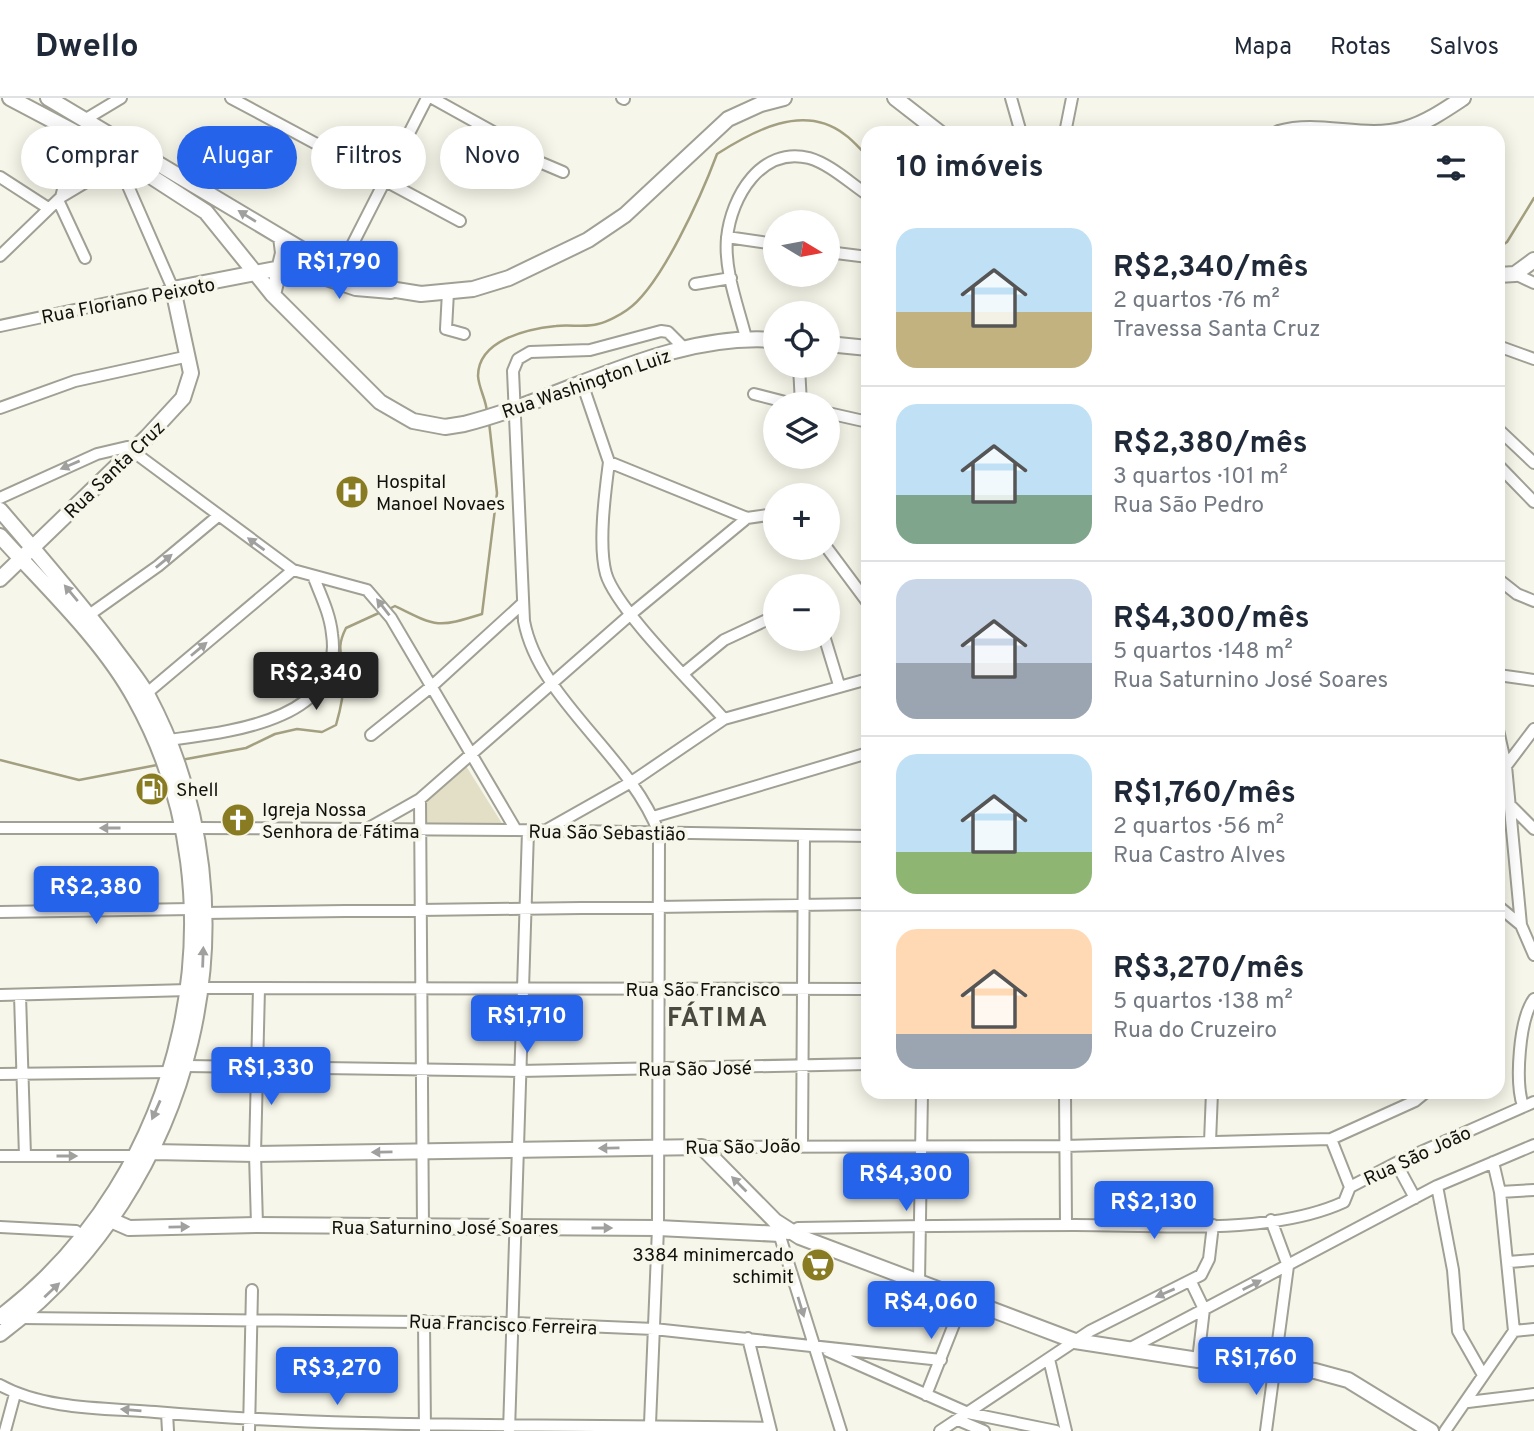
<!DOCTYPE html>
<html lang="pt">
<meta charset="utf-8">
<style>
body{margin:0;font-family:Overpass,sans-serif;background:#f2f2f3;color:#1f2937;height:100vh;display:flex;flex-direction:column;font-size:26px;white-space:nowrap}
*{box-sizing:border-box;margin:0}
p{font-size:23px;color:#747a83}
.icon{flex:none;width:38px;height:38px;fill:none;stroke:currentColor;stroke-width:2;stroke-linecap:round;stroke-linejoin:round}
.map{position:relative;flex:1;overflow:hidden}
.panel{position:absolute;left:861px;top:28px;width:644px;height:973px;display:flex;flex-direction:column;background:#fff;border-radius:21px;box-shadow:0 4px 18px #0003}
.panel>*{flex:none}
.guide{position:absolute;left:21px;top:28px;width:665px;height:63px;display:flex;gap:14px}
.needle{width:46px;rotate:100deg}
.fabs{position:absolute;left:763px;top:112px;display:grid;gap:14px}
.fabs a{display:grid;place-items:center;width:77px;height:77px;border-radius:50%;background:#fff;box-shadow:0 4px 18px #0003;font-size:35px}
.price{position:absolute;translate:-50% -60px;padding:0 16px;border-radius:7px;background:#2563eb;color:#fff;font-size:23px;line-height:46px;filter:drop-shadow(0 2px 4px #0008)}
.price::after{content:'';position:absolute;left:50%;top:42px;width:21px;height:16px;margin-left:-10px;background:inherit;clip-path:polygon(0 0,100% 0,50% 100%)}
.price.on{background:#222;color:#fff}
ul{padding:0;list-style:none}
li{display:flex;align-items:center;gap:21px;height:175px;padding:0 35px}
li+li{border-top:2px solid #e0e1e3}
li span{display:grid;place-items:center;flex:none;width:196px;height:140px;border-radius:21px;color:#555}
li>.icon{margin-inline-start:auto}
span .icon{width:84px;height:84px;fill:#fffc;stroke-width:1}
li b{font-size:30px}
h2{display:flex;justify-content:space-between;align-items:center;height:84px;padding:0 35px;font-size:30px}
.chip{padding:0 24px;border-radius:32px;background:#fff;box-shadow:0 4px 18px #0003;font-size:24px;line-height:63px}
.chip.on{background:#2563eb;color:#fff}
header{display:flex;align-items:center;gap:42px;box-sizing:border-box;height:98px;padding:0 35px;background:#fff;border-bottom:2px solid #e0e1e3}
header strong{font-size:33px}
nav{display:flex;gap:38px;margin-inline-start:auto;font-size:24px}
.map>svg:first-child{display:block}
</style>
<header>
<strong>Dwello</strong>
<nav><a>Mapa</a><a>Rotas</a><a>Salvos</a></nav>
</header>
<div class="map">
<svg width="1534" height="1333" viewBox="0 0 1534 1333">
<rect width="100%" height="100%" fill="#f7f6ea"/>
<path fill="#e2dfc6" d="M 466,668 L 503,727 L 424,727 L 427,703 Z"/>
<g fill="none" stroke-linecap="round" stroke-linejoin="round">
<path stroke="#a39f81" stroke-width="2.5" d="M 1498,150 L 1507,144 L 1534,100
M 487,314 C 486,301 479,291 478,278 C 478,242 527,231 556,228 C 570,226 585,230 598,226 C 607,224 620,217 627,212 C 661,189 702,96 717,56 C 753,33 803,5 844,36 C 853,42 860,51 868,59
M 387,512 L 395,508 C 437,529 437,530 482,516 L 497,395 L 489,324
M 0,662 L 79,682 L 157,667
M 181,662 L 246,650 L 275,636 L 297,631 L 322,634 L 336,627 C 341,610 344,596 344,578 C 343,556 335,552 346,530 L 381,514"/>
<defs>
<path id="minor" d="M 231,0 L 460,123
M 432,0 L 515,46 L 537,63 L 563,74
M 622,0 L 624,1
M 1011,0 L 1021,35
M 86,21 L 121,0
M 1065,35 L 1072,0
M 0,79 L 48,110
M 61,99 L 78,36
M 58,102 L 85,160
M 727,139 L 775,146
M 828,154 L 868,159
M 0,158 L 61,99 L 118,65
M 342,167 L 427,0
M 1515,176 L 1534,185
M 695,186 L 731,180
M 448,194 L 446,231 L 464,236
M 0,228 L 173,191 L 118,65 L 118,57
M 746,240 C 738,208 724,173 727,140 C 731,99 761,48 809,60 C 830,66 850,85 868,97
M 1498,248 L 1534,261
M 799,268 L 801,306
M 582,285 L 609,364 L 747,420 L 775,416
M 754,296 L 793,306
M 0,310 L 75,283 L 189,258
M 828,315 L 868,324
M 1498,331 L 1534,365
M 609,364 C 605,395 598,447 606,476 C 617,512 696,589 724,621
M 1498,367 L 1534,404
M 0,400 L 97,356 L 127,349 L 293,472 L 367,492 L 391,520 L 516,732 L 868,738
M 827,450 L 868,505
M 1498,481 L 1517,496 L 1534,503
M 89,517 L 158,468 L 218,418
M 825,541 L 839,587
M 684,575 L 724,542 L 775,518
M 1498,577 L 1534,582
M 147,595 L 293,472
M 1498,632 L 1506,668 L 1521,827 L 1534,857
M 371,637 L 432,588 L 523,505
M 169,642 C 228,634 345,623 332,536 C 330,516 321,498 314,480
M 1506,668 L 1534,631
M 420,701 L 423,1130
M 1510,707 L 1534,731
M 653,719 L 868,655
M 0,730 L 178,730
M 198,730 L 516,732
M 367,731 L 420,701 L 631,516 L 747,420
M 548,731 L 633,683 L 724,621 L 868,581
M 1498,808 L 1521,827
M 0,814 L 192,811
M 205,815 L 868,806
M 202,890 L 868,891
M 0,897 L 189,892
M 20,897 L 25,1058
M 186,968 L 519,973 L 868,966
M 0,976 L 172,974
M 1065,994 L 1066,1127
M 1523,1008 C 1515,984 1519,921 1534,901
M 1331,1041 L 1415,1003 L 1426,994
M 1210,1044 L 1212,994
M 802,1047 L 804,738
M 702,1049 L 1064,1048 L 1331,1041 L 1350,1089 L 1396,1065 L 1534,1004
M 0,1058 L 134,1058
M 1493,1064 L 1500,1094 L 1514,1233
M 1396,1065 L 1415,1100
M 1437,1088 L 1453,1172 L 1458,1233 L 1483,1277
M 1500,1094 L 1534,1092
M 257,1127 L 255,1056 L 259,890
M 0,1129 L 76,1133 L 85,1141
M 777,1129 L 841,1333
M 788,1136 L 798,1130 C 891,1128 983,1127 1075,1127 C 1156,1127 1270,1138 1344,1104 L 1350,1089
M 1509,1164 L 1534,1162
M 919,1184 L 922,994
M 1191,1184 L 1204,1211 L 1198,1262
M 21,1220 L 514,1225 L 654,1231 L 941,1262
M 424,1223 L 425,1333
M 748,1240 L 771,1333
M 1127,1252 L 1437,1088 L 1534,1047
M 828,1253 L 968,1315 L 1056,1333
M 1049,1261 L 1066,1333
M 0,1287 C 45,1312 106,1310 155,1314 C 360,1332 565,1325 770,1330
M 926,1297 L 964,1201
M 1468,1304 L 1534,1296
M 167,1315 L 168,1333
M 958,1322 L 984,1333
M 650,1326 L 658,1130 L 659,735 C 629,656 539,602 524,523 L 513,273 L 518,261 L 530,254 L 590,252 L 661,233 L 668,234 L 685,251
M 5,1333 L 15,1296
M 249,1333 L 252,1192
M 509,1333 L 528,733
M 940,1333 L 1090,1233 L 1201,1177 L 1209,1161 L 1213,1127
M 1266,1333 L 1288,1168 L 1271,1122
M 1445,1333 L 1514,1233 L 1534,1231"/>
<path id="major" d="M 10,0 L 118,57 L 206,114 L 273,197 L 380,304 L 413,323 L 445,329 L 464,326 C 567,300 666,234 775,242
M 48,0 L 301,151 L 396,192 L 421,196 L 473,191 L 509,180 L 588,142 L 625,117 L 728,21 L 761,6 L 784,0
M 895,0 L 940,35
M 1279,35 C 1320,23 1364,43 1405,31 C 1426,25 1445,12 1463,0
M 1498,177 L 1515,176 L 1534,162
M 273,197 L 283,155 L 281,139
M 828,246 L 868,250
M 0,412 C 38,456 76,500 111,546 C 123,563 138,580 148,598 C 264,817 195,1089 0,1236
M 0,438 C 45,488 103,542 135,601 C 249,805 186,1079 0,1219
M 0,481 L 147,339 L 183,300 L 191,275 L 173,191 L 291,168 L 356,190 L 391,193
M 153,1054 L 255,1056 L 702,1049 L 775,1123 L 800,1139 L 1075,1243 L 1198,1262 L 1315,1273 L 1348,1282 L 1431,1333
M 113,1123 L 129,1130 L 257,1127 L 658,1130 L 780,1136"/>
</defs>
<use href="#minor" stroke="#a1a095" stroke-width="14"/>
<use href="#major" stroke="#a1a095" stroke-width="18"/>
<use href="#minor" stroke="#fff" stroke-width="10"/>
<use href="#major" stroke="#fff" stroke-width="14"/>
</g>
<defs><path id="oneway-solid" d="M-6-.8H1V-3.2L6.5 0L1 3.2V.8H-6Z" transform="scale(1.75)"/></defs>
<g fill="#a0a09e">
<use href="#oneway-solid" transform="translate(247 118) rotate(-148)"/>
<use href="#oneway-solid" transform="translate(70 367) rotate(157)"/>
<use href="#oneway-solid" transform="translate(256 446) rotate(-144)"/>
<use href="#oneway-solid" transform="translate(164 463) rotate(-39)"/>
<use href="#oneway-solid" transform="translate(71 495) rotate(-130)"/>
<use href="#oneway-solid" transform="translate(383 509) rotate(-128)"/>
<use href="#oneway-solid" transform="translate(199 551) rotate(-40)"/>
<use href="#oneway-solid" transform="translate(110 730) rotate(180)"/>
<use href="#oneway-solid" transform="translate(203 859) rotate(-88)"/>
<use href="#oneway-solid" transform="translate(156 1012) rotate(114)"/>
<use href="#oneway-solid" transform="translate(609 1050) rotate(179)"/>
<use href="#oneway-solid" transform="translate(382 1054) rotate(179)"/>
<use href="#oneway-solid" transform="translate(67 1058)"/>
<use href="#oneway-solid" transform="translate(739 1086) rotate(-135)"/>
<use href="#oneway-solid" transform="translate(179 1129) rotate(-1)"/>
<use href="#oneway-solid" transform="translate(602 1130)"/>
<use href="#oneway-solid" transform="translate(1252 1187) rotate(-27)"/>
<use href="#oneway-solid" transform="translate(52 1192) rotate(-43)"/>
<use href="#oneway-solid" transform="translate(1165 1195) rotate(157)"/>
<use href="#oneway-solid" transform="translate(801 1209) rotate(73)"/>
<use href="#oneway-solid" transform="translate(131 1312) rotate(-175)"/>
</g>
<defs>
<symbol id="hospital-disc" viewBox="-11 -11 22 22"><circle r="9.5" fill="#887b21" stroke="#f7f6ea"/><path d="M-5-5h3v3.5h4V-5h3V5h-3V1.5h-4V5h-3Z" fill="#fff"/></symbol>
<symbol id="fuel-disc" viewBox="-11 -11 22 22"><circle r="9.5" fill="#887b21" stroke="#f7f6ea"/><path d="M-5.5-6h7V0h2V4h1.3V-2.5L3-4.5l.8-.8L6-3V5H2.5V1h-1V6h-7ZM-4.2-4.7v3.2H.2V-4.7Z" fill="#fff"/></symbol>
<symbol id="church-disc" viewBox="-11 -11 22 22"><circle r="9.5" fill="#887b21" stroke="#f7f6ea"/><path d="M-1.2-6h2.4v3.5h3.3v2.4h-3.3V6h-2.4V-.1h-3.3v-2.4h3.3Z" fill="#fff"/></symbol>
<symbol id="supermarket-disc" viewBox="-11 -11 22 22"><circle r="9.5" fill="#887b21" stroke="#f7f6ea"/><path d="M-6-5.5h2.5l.6 2H6L4.5 2H-2.5L-4.4-4H-6ZM-1.5 3.2a1.3 1.3 0 1 0 .1 0ZM3 3.2a1.3 1.3 0 1 0 .1 0Z" fill="#fff"/></symbol>
</defs>
<g fill-rule="evenodd">
<use href="#hospital-disc" x="333" y="375" width="38" height="38"/>
<use href="#fuel-disc" x="133" y="672" width="38" height="38"/>
<use href="#church-disc" x="219" y="703" width="38" height="38"/>
<use href="#supermarket-disc" x="799" y="1148" width="38" height="38"/>
</g>
<g text-anchor="middle" stroke-width="7" stroke-linejoin="round" paint-order="stroke">
<g font-size="19" fill="#11110d" stroke="#f7f6ea">
<text transform="translate(128 202) rotate(-11)" y="7">Rua Floriano Peixoto</text>
<text transform="translate(586 285) rotate(-19)" y="7">Rua Washington Luiz</text>
<text transform="translate(114 371) rotate(-44)" y="7">Rua Santa Cruz</text>
<text transform="translate(607 734) rotate(1)" y="7">Rua São Sebastião</text>
<text x="703" y="898">Rua São Francisco</text>
<text transform="translate(695 970) rotate(-1)" y="7">Rua São José</text>
<text transform="translate(743 1048) rotate(-1)" y="7">Rua São João</text>
<text transform="translate(1417 1057) rotate(-25)" y="7">Rua São João</text>
<text x="445" y="1136">Rua Saturnino José Soares</text>
<text transform="translate(503 1226) rotate(2)" y="7">Rua Francisco Ferreira</text>
</g>
<g font-size="19" fill="#11110d" stroke="#f7f6ea" text-anchor="start">
<text x="376" y="390">Hospital<tspan x="376" dy="22">Manoel Novaes</tspan></text>
<text x="176" y="698">Shell</text>
<text x="262" y="718">Igreja Nossa<tspan x="262" dy="22">Senhora de Fátima</tspan></text>
<text x="794" y="1163" text-anchor="end">3384 minimercado<tspan x="794" dy="22">schimit</tspan></text>
</g>
<g font-size="26" font-weight="bold" letter-spacing="2" fill="#4b4a40" stroke="#f7f6ea">
<text x="718" y="928">FÁTIMA</text>
</g>
</g>
</svg>
<div class="fabs">
<a><svg class="needle" viewBox="-14 -14 28 28"><path d="M0-13l5 13h-10z" fill="#e53935"/><path d="M0 13l5-13h-10z" fill="#747a83"/></svg></a>
<a><svg class="icon" aria-label="locate" viewBox="0 0 24 24"><circle cx="12" cy="12" r="6"/><path d="M12 2v4M12 18v4M2 12h4M18 12h4"/></svg></a>
<a><svg class="icon" aria-label="layers" viewBox="0 0 24 24"><path d="M12 4l9 5-9 5-9-5zM3 14l9 5 9-5"/></svg></a>
<a>+</a>
<a>−</a>
</div>
<b class="price" style="left:339px;top:203px">R$1,790</b>
<b class="price on" style="left:316px;top:614px">R$2,340</b>
<b class="price" style="left:96px;top:828px">R$2,380</b>
<b class="price" style="left:527px;top:957px">R$1,710</b>
<b class="price" style="left:271px;top:1009px">R$1,330</b>
<b class="price" style="left:906px;top:1115px">R$4,300</b>
<b class="price" style="left:1154px;top:1143px">R$2,130</b>
<b class="price" style="left:931px;top:1243px">R$4,060</b>
<b class="price" style="left:1256px;top:1299px">R$1,760</b>
<b class="price" style="left:337px;top:1309px">R$3,270</b>
<div class="guide">
<a class="chip">Comprar</a>
<a class="chip on">Alugar</a>
<a class="chip">Filtros</a>
<a class="chip">Novo</a>
</div>
<section class="panel">
<h2>10 imóveis<svg class="icon" aria-label="filters" viewBox="0 0 24 24"><path d="M4 7h16M4 17h16"/><circle cx="9" cy="7" r="2"/><circle cx="15" cy="17" r="2"/></svg></h2>
<ul>
<li><span style="background:linear-gradient(#bfe0f5 60%,#c2b280 0)"><svg class="icon" aria-label="home" viewBox="0 0 24 24"><path d="M3 11l9-7 9 7M6 9v11h12V9"/></svg></span><div><b>R$2,340/mês</b><p>2 quartos · 76 m²</p><p>Travessa Santa Cruz</p></div></li>
<li><span style="background:linear-gradient(#bfe0f5 65%,#7fa58c 0)"><svg class="icon" aria-label="home" viewBox="0 0 24 24"><path d="M3 11l9-7 9 7M6 9v11h12V9"/></svg></span><div><b>R$2,380/mês</b><p>3 quartos · 101 m²</p><p>Rua São Pedro</p></div></li>
<li><span style="background:linear-gradient(#c9d6e8 60%,#9aa5b1 0)"><svg class="icon" aria-label="home" viewBox="0 0 24 24"><path d="M3 11l9-7 9 7M6 9v11h12V9"/></svg></span><div><b>R$4,300/mês</b><p>5 quartos · 148 m²</p><p>Rua Saturnino José Soares</p></div></li>
<li><span style="background:linear-gradient(#bfe0f5 70%,#8fb573 0)"><svg class="icon" aria-label="home" viewBox="0 0 24 24"><path d="M3 11l9-7 9 7M6 9v11h12V9"/></svg></span><div><b>R$1,760/mês</b><p>2 quartos · 56 m²</p><p>Rua Castro Alves</p></div></li>
<li><span style="background:linear-gradient(#ffd9b3 75%,#9aa5b1 0)"><svg class="icon" aria-label="home" viewBox="0 0 24 24"><path d="M3 11l9-7 9 7M6 9v11h12V9"/></svg></span><div><b>R$3,270/mês</b><p>5 quartos · 138 m²</p><p>Rua do Cruzeiro</p></div></li>
</ul>
</section>
</div>
